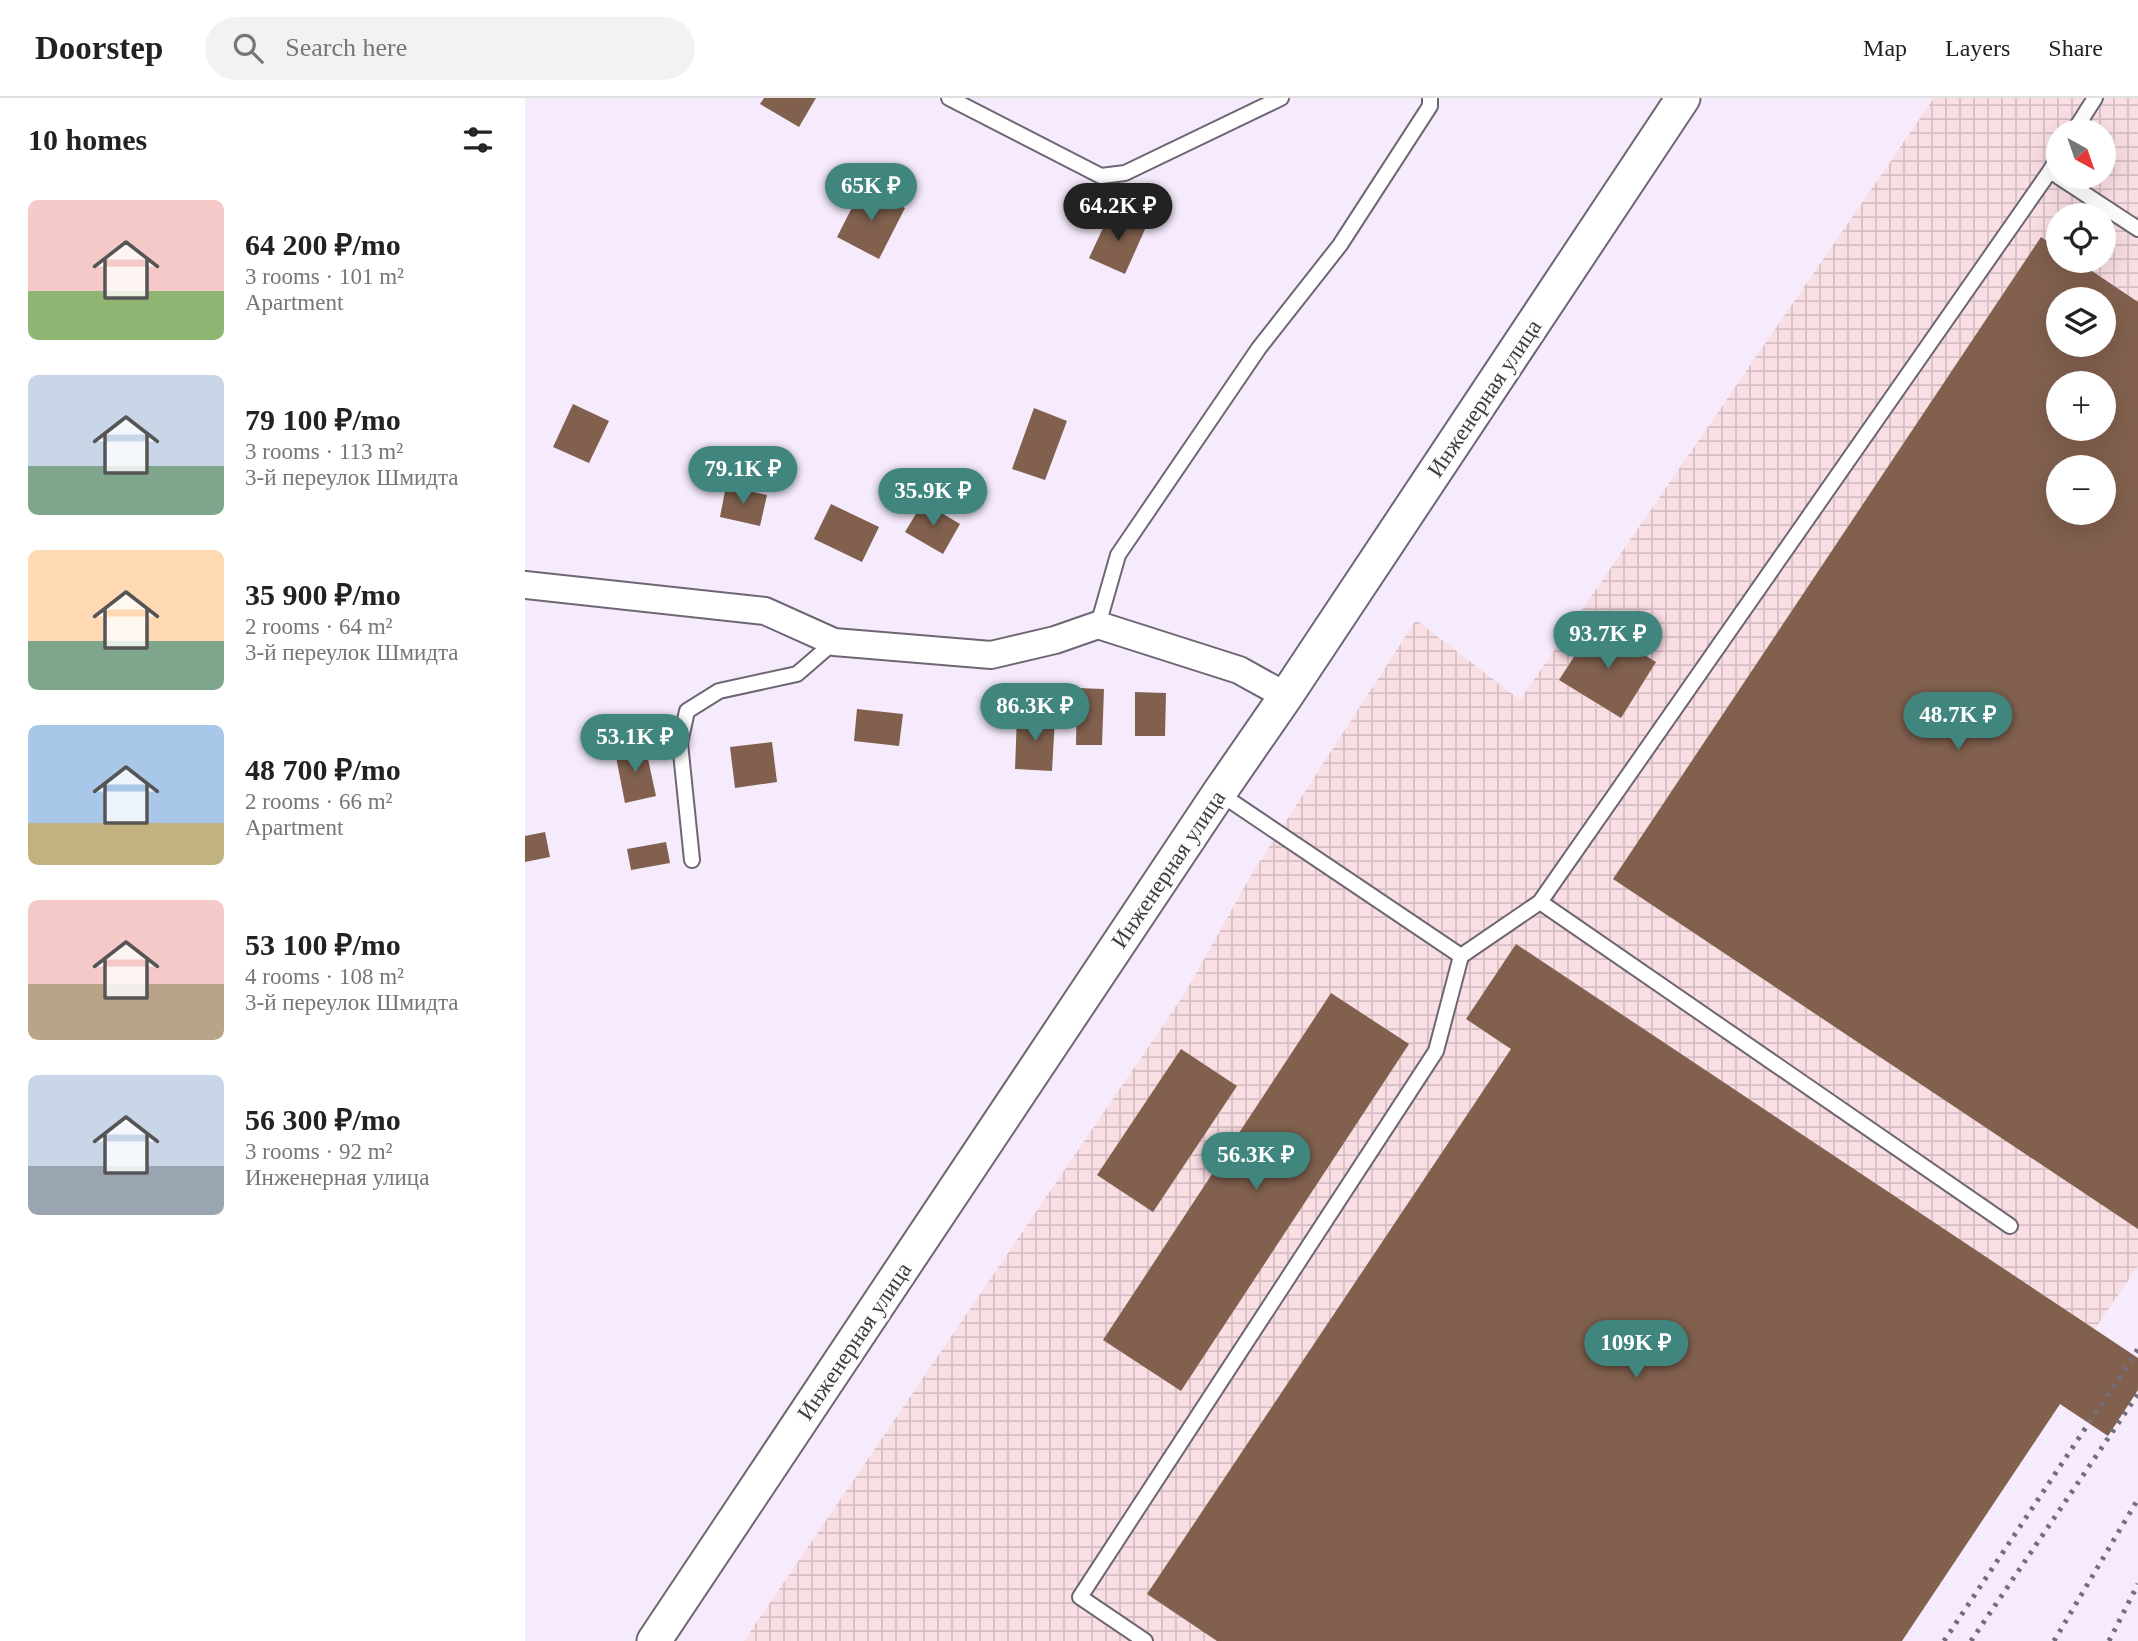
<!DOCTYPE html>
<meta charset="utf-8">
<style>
body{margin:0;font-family:"Times New Roman",serif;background:#f2f2f2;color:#222;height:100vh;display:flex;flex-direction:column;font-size:26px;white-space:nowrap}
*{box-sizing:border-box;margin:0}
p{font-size:23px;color:#767676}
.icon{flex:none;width:38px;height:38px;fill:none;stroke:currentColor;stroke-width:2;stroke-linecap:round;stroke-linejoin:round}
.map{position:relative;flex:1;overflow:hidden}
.details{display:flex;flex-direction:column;background:#fff;width:525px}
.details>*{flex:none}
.needle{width:46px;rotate:140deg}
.controls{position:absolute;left:1521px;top:21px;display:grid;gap:14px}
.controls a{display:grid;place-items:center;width:70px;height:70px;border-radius:50%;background:#fff;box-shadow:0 7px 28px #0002;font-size:35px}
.price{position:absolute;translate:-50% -60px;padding:0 16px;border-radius:24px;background:#40867f;color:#fff;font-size:23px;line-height:46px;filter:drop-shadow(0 2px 4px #0008)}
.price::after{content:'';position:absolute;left:50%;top:42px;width:21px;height:16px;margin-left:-10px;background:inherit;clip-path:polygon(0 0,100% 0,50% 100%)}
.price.on{background:#222;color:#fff}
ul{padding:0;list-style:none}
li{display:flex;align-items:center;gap:21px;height:175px;padding:0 28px}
li span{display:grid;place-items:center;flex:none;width:196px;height:140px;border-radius:10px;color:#555}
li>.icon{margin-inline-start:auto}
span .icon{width:84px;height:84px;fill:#fffc;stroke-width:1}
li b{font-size:30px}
h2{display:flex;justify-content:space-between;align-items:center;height:84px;padding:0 28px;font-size:30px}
header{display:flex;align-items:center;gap:42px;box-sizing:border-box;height:98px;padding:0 35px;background:#fff;border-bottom:2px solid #e0e0e0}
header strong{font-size:33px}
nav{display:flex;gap:38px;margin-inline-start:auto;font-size:24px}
.search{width:490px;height:63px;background:#f2f2f2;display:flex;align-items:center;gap:18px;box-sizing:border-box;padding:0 24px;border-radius:38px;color:#767676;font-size:26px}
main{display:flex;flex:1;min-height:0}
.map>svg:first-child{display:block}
</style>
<header>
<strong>Doorstep</strong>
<div class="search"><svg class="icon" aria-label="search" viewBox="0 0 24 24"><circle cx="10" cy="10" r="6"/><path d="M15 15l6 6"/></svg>Search here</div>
<nav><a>Map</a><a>Layers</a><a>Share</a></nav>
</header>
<main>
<section class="details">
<h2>10 homes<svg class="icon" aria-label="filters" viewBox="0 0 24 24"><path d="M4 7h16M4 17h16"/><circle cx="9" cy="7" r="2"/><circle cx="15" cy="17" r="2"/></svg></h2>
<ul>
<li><span style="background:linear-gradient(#f6c9c9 65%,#8fb573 0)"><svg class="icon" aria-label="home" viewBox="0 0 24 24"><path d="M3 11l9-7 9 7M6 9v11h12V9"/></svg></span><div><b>64 200 ₽/mo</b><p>3 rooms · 101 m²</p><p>Apartment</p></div></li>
<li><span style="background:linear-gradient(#c9d6e8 65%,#7fa58c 0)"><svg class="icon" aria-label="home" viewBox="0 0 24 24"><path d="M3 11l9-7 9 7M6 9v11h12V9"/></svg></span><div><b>79 100 ₽/mo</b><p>3 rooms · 113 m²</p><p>3-й переулок Шмидта</p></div></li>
<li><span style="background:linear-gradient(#ffd9b3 65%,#7fa58c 0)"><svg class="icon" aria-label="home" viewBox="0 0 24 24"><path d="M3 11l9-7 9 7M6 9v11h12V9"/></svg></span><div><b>35 900 ₽/mo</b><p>2 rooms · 64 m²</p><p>3-й переулок Шмидта</p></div></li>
<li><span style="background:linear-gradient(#a9c7e8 70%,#c2b280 0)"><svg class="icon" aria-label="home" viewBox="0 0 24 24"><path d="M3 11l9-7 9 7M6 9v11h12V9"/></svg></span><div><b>48 700 ₽/mo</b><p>2 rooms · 66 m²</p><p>Apartment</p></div></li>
<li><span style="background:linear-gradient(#f6c9c9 60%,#b9a48a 0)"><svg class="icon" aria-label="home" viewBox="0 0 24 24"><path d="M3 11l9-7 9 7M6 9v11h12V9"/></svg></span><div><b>53 100 ₽/mo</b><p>4 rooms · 108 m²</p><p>3-й переулок Шмидта</p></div></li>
<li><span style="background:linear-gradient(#c9d6e8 65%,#9aa5b1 0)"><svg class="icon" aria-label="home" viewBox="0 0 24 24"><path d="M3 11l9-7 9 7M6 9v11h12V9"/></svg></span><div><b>56 300 ₽/mo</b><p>3 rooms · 92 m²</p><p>Инженерная улица</p></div></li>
</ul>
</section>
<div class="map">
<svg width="1613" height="1543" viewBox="0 0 1613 1543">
<defs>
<pattern id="industrial-grid" width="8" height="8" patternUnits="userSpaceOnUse" patternTransform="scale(1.75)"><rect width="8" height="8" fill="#f9dee3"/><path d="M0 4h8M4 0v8" fill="none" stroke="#d6bfc4"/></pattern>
</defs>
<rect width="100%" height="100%" fill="#f6ebfc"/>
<path fill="url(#industrial-grid)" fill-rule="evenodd" d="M 1409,0 L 1613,0 L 1613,1168 L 1355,1543 L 219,1543 L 660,895 L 728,774 L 891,522 L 995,602 ZM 1533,33 L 1578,33 L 1578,79 L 1533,79 ZM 1533,117 L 1578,117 L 1578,163 L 1533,163 ZM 1533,201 L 1578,201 L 1578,247 L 1533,247 ZM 1533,285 L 1578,285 L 1578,331 L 1533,331 ZM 1533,369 L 1578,369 L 1578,415 L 1533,415 Z"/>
<path fill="#81604e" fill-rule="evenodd" d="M 239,0 L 291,0 L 274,29 L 235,6 Z
M 338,88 L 380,110 L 354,161 L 312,139 Z
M 586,113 L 621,129 L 600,176 L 564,160 Z
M 1516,139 L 1533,150 L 1533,163 L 1552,163 L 1613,204 L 1613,1131 L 1088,781 ZM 1533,201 L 1578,201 L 1578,247 L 1533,247 ZM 1533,285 L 1578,285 L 1578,331 L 1533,331 ZM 1533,369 L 1578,369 L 1578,415 L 1533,415 Z
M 48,306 L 84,323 L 64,365 L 28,349 Z
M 509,310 L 542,323 L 520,382 L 487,371 Z
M 201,388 L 242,397 L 235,428 L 195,419 Z
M 398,404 L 435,426 L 418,456 L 380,434 Z
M 306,406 L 354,429 L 337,464 L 289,441 Z
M 1070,526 L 1131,564 L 1096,620 L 1034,582 Z
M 552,590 L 579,591 L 577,647 L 551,647 Z
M 610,594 L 641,595 L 640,638 L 610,638 Z
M 332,611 L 378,616 L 374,648 L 329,643 Z
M 492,618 L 530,620 L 527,673 L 490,671 Z
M 247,644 L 252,684 L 210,690 L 205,649 Z
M 120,647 L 131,698 L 100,705 L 90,654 Z
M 20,734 L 25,759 L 0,764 L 0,738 Z
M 141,744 L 145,765 L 106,772 L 102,751 Z
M 991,846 L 1613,1260 L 1613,1292 L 1583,1338 L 1535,1306 L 1377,1543 L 692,1543 L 622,1496 L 986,951 L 941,921 Z
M 806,895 L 884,946 L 656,1293 L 578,1242 Z
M 656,951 L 712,988 L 628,1114 L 572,1077 Z"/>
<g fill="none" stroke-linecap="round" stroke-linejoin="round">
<defs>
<path id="service" d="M 424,0 L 576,78 L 600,75 L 756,0
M 1549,33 L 1570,0
M 1525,73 L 1533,60
M 1534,79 L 1613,131
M 573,527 L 593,457 L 734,250 L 815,147 L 905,8 L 905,0
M 694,695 L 936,858 L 1015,804 L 1485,1128
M 167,762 L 155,645 L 162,613 L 194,593 L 272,576 L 309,544
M 1015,804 L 1525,73 L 1533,78
M 620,1543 L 555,1499 L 911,953 L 936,858"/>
<path id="minor" d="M 0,487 L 240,513 L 309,544 L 466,557 L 530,542 L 573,527 L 714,572 L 761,598"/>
<path id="tertiary" d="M 129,1543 L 694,695 L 761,598 L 1158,0"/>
</defs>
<use href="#service" stroke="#6f6674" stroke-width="18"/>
<use href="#minor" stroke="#6f6674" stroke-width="30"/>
<use href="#tertiary" stroke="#6f6674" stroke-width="37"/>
<use href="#service" stroke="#fff" stroke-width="14"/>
<use href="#minor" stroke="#fff" stroke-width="26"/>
<use href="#tertiary" stroke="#fff" stroke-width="33"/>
<path stroke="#746e78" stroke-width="5" stroke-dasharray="3.5 7" stroke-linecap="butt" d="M 1419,1543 L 1613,1251
M 1446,1543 L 1613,1296
M 1529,1543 L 1613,1401
M 1584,1543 L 1613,1486"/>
</g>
<g text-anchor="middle" stroke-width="7" stroke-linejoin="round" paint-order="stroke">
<g font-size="23" fill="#3f3b42" stroke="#fdfdfd">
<text transform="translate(959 300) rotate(-56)" y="8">Инженерная улица</text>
<text transform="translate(643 771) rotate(-56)" y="8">Инженерная улица</text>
<text transform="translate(329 1243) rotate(-56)" y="8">Инженерная улица</text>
</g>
</g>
</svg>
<div class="controls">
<a><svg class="needle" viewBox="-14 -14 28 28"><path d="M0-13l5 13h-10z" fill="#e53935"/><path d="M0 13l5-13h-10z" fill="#767676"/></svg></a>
<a><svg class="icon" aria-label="locate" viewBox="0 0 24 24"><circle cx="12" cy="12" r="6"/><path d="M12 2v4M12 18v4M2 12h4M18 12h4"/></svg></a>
<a><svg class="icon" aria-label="layers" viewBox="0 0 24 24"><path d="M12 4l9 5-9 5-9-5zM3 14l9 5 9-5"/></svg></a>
<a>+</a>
<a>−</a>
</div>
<b class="price" style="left:346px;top:125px">65K ₽</b>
<b class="price on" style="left:593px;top:145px">64.2K ₽</b>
<b class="price" style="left:218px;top:408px">79.1K ₽</b>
<b class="price" style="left:408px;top:430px">35.9K ₽</b>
<b class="price" style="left:1083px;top:573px">93.7K ₽</b>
<b class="price" style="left:510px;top:645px">86.3K ₽</b>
<b class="price" style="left:1433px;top:654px">48.7K ₽</b>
<b class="price" style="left:110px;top:676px">53.1K ₽</b>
<b class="price" style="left:731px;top:1094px">56.3K ₽</b>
<b class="price" style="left:1111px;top:1282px">109K ₽</b>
</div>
</main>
